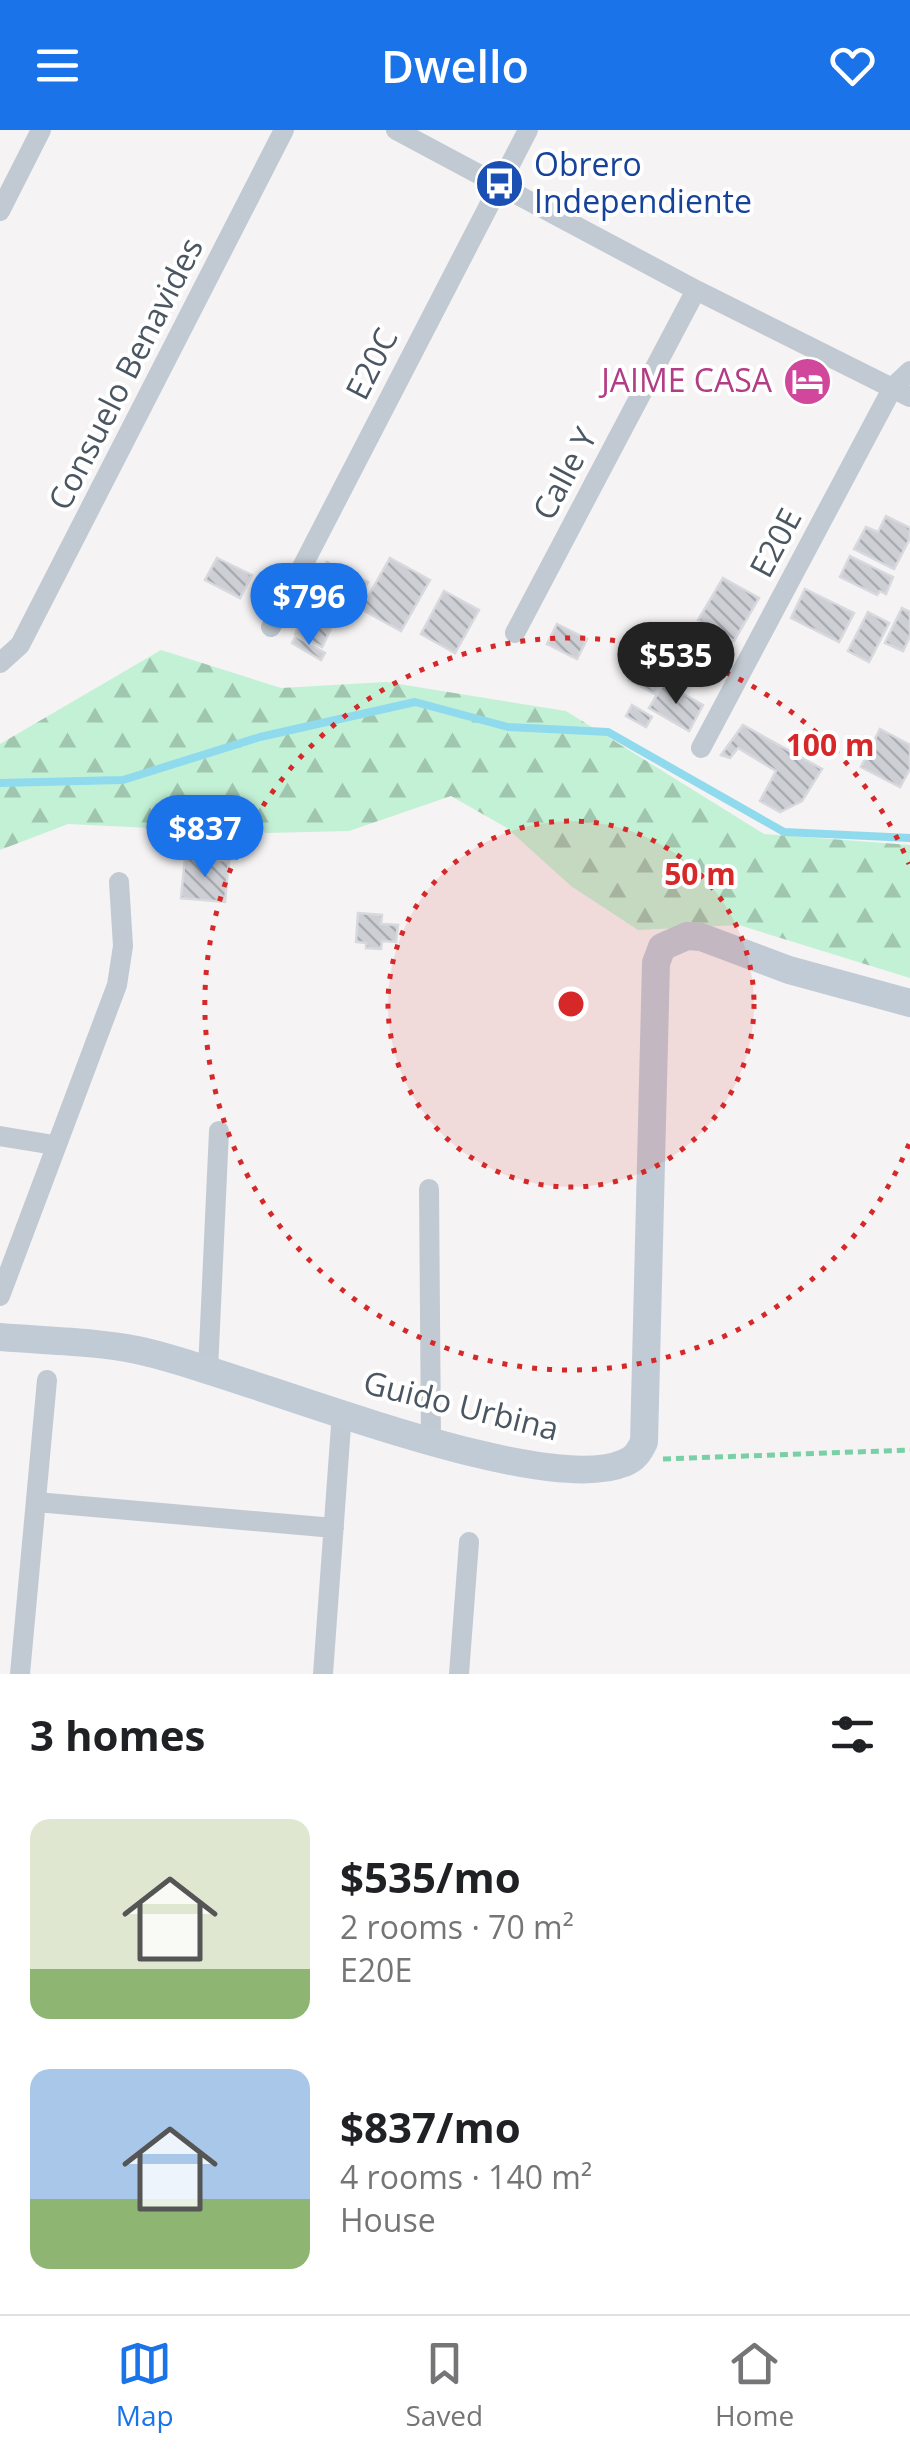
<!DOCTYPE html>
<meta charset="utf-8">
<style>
body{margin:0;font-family:"Open Sans",sans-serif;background:#f6f6f6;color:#202124;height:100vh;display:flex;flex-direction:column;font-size:38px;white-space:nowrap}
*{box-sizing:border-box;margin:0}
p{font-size:32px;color:#757577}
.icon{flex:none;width:55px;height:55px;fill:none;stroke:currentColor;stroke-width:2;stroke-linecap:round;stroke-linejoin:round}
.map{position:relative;height:1544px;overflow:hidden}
.details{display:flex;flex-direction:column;background:#fff;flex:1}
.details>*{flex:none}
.price{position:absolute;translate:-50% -85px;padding:0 22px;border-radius:35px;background:#1a73e8;color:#fff;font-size:32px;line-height:65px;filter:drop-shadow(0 2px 5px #0008)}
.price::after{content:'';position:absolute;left:50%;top:60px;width:30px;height:22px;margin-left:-15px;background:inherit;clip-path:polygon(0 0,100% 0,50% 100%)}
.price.current{background:#222;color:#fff}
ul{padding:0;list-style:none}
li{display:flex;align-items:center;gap:30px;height:250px;padding:0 30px}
li span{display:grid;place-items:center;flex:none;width:280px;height:200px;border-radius:20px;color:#555}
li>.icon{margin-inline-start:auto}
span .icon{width:120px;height:120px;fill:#fffc;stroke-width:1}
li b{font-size:42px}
h2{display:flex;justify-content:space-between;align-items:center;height:120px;padding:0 30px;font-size:42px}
header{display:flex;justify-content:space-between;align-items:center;height:130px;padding:0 30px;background:#1a73e8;color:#fff;font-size:45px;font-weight:600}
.tabs{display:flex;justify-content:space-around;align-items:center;height:140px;border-top:2px solid #e0e0e0;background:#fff;font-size:28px;color:#757577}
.tabs a{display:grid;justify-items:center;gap:5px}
.tabs .current{color:#1a73e8}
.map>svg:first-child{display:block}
</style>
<header><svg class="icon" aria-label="menu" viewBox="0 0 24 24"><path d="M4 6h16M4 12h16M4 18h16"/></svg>Dwello<svg class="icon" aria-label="heart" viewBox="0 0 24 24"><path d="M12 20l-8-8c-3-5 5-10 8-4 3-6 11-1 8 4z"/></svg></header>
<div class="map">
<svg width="910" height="1544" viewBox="0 0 910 1544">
<defs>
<pattern id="forest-firs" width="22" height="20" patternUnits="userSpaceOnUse" patternTransform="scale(2.5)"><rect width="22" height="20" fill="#c3f1d5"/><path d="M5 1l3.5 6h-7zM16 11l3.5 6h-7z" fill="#a0c6b0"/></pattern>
<pattern id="building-back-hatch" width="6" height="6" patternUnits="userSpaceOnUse" patternTransform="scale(2.5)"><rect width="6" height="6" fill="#cdcfd5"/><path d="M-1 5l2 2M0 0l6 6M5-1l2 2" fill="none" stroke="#a8abb0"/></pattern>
</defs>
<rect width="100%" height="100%" fill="#f5f3f3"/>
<path fill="url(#forest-firs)" d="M 161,520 L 281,558 L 386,552 L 566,581 L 764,704 L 910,715 L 910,848 L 739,795 L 638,800 L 571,756 L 507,698 L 451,666 L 349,701 L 266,703 L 219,680 L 150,698 L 68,694 L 0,720 L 0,614 Z"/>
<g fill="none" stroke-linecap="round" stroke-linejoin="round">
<path stroke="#90daee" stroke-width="8" d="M 0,653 L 123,650 L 260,607 L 415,572 L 508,597 L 608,602 L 784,702 L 910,708"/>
</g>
<path fill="url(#building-back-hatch)" stroke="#d7d9de" stroke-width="2.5" d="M 886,386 L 910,398 L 910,408 L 894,439 L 854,419 L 866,397 L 878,402 Z
M 850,426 L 893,447 L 886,464 L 880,461 L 877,465 L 840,447 Z
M 217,428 L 252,445 L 240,468 L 205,450 Z
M 390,428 L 430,450 L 401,501 L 361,479 Z
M 327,432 L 368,452 L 355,477 L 314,457 Z
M 723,448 L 759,468 L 734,511 L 698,490 Z
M 805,459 L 854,483 L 839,512 L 791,488 Z
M 444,461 L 479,480 L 455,523 L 421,504 Z
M 315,462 L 342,475 L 322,517 L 295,504 Z
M 902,478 L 910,482 L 910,506 L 903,521 L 885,513 Z
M 868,482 L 889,493 L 869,532 L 848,521 Z
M 557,494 L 587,509 L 577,529 L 547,514 Z
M 296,506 L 325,523 L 321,530 L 292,513 Z
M 636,536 L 663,551 L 655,564 L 629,550 Z
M 664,553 L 703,575 L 689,601 L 649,578 Z
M 632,575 L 652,587 L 646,597 L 626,586 Z
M 743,595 L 822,639 L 802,671 L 780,682 L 760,671 L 776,641 L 738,618 L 730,628 L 721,625 Z
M 880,599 L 910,615 L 910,639 L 900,657 L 861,637 Z
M 185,727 L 229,731 L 225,772 L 181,768 Z
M 358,783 L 382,785 L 381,794 L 398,795 L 396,812 L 382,811 L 381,819 L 366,818 L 366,813 L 356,812 Z"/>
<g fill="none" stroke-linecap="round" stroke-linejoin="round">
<path stroke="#7ad0a6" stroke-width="5" stroke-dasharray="8 5" stroke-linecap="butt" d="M 663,1329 L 910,1320"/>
<path stroke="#c1cad2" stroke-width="20" d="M 396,0 L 696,160 L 910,267
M 0,81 L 41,0
M 271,497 L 528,0
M 515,503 L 696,160
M 0,533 L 20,515 L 284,0
M 701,618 L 893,257 L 910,241
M 0,1006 L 54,1015
M 429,1059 L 431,1311
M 0,1166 L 117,855 L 123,816 L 119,752
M 208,1240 L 219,1001
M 36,1372 L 334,1398
M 20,1544 L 47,1250
M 323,1544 L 342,1282
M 459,1544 L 469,1412"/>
<path stroke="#c1cbd6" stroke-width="28" d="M 0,1207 C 45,1211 93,1211 137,1220 C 241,1242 538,1370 624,1333 C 635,1329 639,1322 644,1312 L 656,833 L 662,817 L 687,806 L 701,807 L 789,840 L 910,873"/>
</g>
<circle cx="571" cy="874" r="183" fill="#d62828" fill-opacity=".12"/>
<g fill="none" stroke="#d62828" stroke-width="5" stroke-dasharray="5 10">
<circle cx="571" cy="874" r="183"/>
<path d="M909 1014A366 366 0 1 1 909 734"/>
</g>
<defs>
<symbol id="bus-disc" viewBox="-11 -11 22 22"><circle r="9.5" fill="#1a4fb4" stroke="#fff"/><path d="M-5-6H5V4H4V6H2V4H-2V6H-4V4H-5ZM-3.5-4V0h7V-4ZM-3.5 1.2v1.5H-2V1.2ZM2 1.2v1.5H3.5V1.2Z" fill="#fff"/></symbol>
<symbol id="hotel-disc" viewBox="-11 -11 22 22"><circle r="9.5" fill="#d1479c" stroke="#fff"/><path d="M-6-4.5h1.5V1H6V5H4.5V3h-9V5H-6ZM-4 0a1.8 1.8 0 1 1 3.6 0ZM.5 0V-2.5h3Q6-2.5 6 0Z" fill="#fff"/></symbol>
</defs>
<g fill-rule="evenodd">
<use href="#bus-disc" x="472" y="26" width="55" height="55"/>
<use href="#hotel-disc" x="780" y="224" width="55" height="55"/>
</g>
<g text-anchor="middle" stroke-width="8" stroke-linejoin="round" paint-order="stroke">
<g font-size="32" fill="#164399" stroke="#fff" text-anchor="start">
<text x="534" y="46">Obrero<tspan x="534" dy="37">Independiente</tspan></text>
</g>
<g font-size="32" fill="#4a5661" stroke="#fff">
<text transform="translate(372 234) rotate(-63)" y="11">E20C</text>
<text transform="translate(126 244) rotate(-63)" y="11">Consuelo Benavides</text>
<text transform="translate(565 344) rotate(-62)" y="11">Calle Y</text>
<text transform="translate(776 413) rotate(-62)" y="11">E20E</text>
<text transform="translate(461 1276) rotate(14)" y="11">Guido Urbina</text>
</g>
<g font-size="32" fill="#b23c85" stroke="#fff" text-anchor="end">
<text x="772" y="262">JAIME CASA</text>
</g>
</g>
<circle cx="571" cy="874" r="15" fill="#d62828" stroke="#fff" stroke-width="5"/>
<g font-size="30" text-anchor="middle" font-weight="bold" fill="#d62828" stroke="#fff" stroke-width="8" stroke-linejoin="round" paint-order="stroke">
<text x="830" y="626">100 m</text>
<text x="700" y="755">50 m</text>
</g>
</svg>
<b class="price" style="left:309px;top:518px">$796</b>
<b class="price current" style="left:676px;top:577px">$535</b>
<b class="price" style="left:205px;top:750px">$837</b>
</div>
<section class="details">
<h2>3 homes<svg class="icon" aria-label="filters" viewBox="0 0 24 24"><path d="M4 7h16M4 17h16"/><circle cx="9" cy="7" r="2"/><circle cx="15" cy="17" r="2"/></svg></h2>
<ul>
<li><span style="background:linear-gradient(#dfe7d0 75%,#8fb573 0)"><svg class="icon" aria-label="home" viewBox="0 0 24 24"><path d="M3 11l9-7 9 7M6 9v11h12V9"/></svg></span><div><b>$535/mo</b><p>2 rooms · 70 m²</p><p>E20E</p></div></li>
<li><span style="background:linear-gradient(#a9c7e8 65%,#8fb573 0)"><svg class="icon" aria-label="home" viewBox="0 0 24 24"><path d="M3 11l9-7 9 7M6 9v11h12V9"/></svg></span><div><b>$837/mo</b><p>4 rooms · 140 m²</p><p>House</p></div></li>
</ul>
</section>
<nav class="tabs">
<a class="current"><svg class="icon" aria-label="map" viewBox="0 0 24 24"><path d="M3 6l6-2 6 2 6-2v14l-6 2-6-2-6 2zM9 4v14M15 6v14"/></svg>Map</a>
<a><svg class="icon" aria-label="saved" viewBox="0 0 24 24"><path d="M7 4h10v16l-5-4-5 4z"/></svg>Saved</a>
<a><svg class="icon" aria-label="home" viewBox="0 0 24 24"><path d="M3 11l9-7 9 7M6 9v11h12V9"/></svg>Home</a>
</nav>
